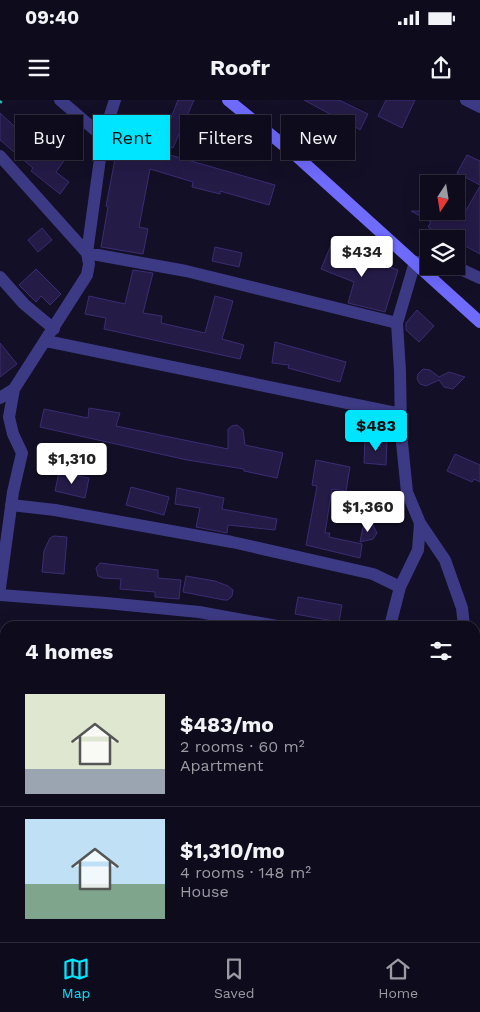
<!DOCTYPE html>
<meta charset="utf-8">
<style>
body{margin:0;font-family:"Work Sans",sans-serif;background:#1c1929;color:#f1f3f6;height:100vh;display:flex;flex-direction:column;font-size:19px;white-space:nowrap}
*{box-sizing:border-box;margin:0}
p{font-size:16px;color:#9b9ba3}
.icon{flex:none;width:28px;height:28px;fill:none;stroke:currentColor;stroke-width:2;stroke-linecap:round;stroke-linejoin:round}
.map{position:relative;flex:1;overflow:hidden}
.sheet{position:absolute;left:0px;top:521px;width:480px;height:321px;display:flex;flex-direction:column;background:#0e0b1c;border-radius:15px 15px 0 0;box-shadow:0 5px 20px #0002,0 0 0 1px #2e2b3b}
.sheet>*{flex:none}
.guide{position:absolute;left:15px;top:15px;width:450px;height:45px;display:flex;gap:10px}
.needle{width:32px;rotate:192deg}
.fabs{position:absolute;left:420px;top:75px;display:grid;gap:10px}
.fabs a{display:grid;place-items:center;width:45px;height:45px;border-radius:0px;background:#0e0b1c;box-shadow:0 5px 20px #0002,0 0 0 1px #2e2b3b;font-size:25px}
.price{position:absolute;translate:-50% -42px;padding:0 11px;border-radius:5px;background:#fff;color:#222;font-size:16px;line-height:32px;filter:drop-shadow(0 1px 2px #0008)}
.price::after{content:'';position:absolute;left:50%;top:30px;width:15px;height:11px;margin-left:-8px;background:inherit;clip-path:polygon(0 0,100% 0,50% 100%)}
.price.current{background:#00e5ff;color:#111}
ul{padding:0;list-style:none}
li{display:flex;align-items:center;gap:15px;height:125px;padding:0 25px}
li+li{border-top:1px solid #2e2b3b}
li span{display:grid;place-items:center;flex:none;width:140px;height:100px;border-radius:0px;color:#555}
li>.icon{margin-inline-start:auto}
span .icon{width:60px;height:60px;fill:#fffc;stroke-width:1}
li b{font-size:21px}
h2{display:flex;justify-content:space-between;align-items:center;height:60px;padding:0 25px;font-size:21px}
.pill{padding:0 18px;border-radius:0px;background:#0e0b1c;box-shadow:0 5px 20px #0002,0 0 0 1px #2e2b3b;font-size:18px;line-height:45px}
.pill.current{background:#00e5ff;color:#111}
.status{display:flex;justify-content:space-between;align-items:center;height:35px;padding:0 25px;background:#0e0b1c;direction:ltr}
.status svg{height:14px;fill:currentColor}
header{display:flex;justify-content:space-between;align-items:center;height:65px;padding:0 25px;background:#0e0b1c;font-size:22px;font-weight:700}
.menu{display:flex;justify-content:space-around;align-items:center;height:70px;border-top:1px solid #2e2b3b;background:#0e0b1c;font-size:14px;color:#9b9ba3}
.menu a{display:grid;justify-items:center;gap:2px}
.menu .current{color:#00e5ff}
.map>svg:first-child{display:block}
</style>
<div class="status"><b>09:40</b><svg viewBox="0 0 49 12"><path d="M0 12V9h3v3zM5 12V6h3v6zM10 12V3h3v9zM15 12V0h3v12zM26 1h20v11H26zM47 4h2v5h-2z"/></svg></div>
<header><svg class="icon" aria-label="menu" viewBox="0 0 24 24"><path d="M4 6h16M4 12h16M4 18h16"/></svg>Roofr<svg class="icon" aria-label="share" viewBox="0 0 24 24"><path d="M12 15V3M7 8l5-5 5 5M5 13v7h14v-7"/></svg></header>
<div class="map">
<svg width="480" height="842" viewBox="0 0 480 842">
<rect width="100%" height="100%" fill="#130f26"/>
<path fill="#241b47" stroke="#3b2d73" d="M 178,0 L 194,0 L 173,48 L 161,43 Z
M 304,0 L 339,0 L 368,14 L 360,30 L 354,26 L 345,45 L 330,38 L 339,19 Z
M 386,0 L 415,0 L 402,28 L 378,16 Z
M 0,13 L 27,38 L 43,22 L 60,39 L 69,26 L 82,35 L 56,72 L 69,82 L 60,94 L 31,71 L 33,68 L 0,40 Z
M 124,35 L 151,41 L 149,47 L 171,54 L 170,55 L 275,85 L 269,105 L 220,91 L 220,94 L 192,87 L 193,82 L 150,69 L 139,127 L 148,129 L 143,154 L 101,147 L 108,107 L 106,106 L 115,59 L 117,60 Z
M 467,55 L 480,61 L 480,85 L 457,73 Z
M 480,86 L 480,154 L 456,141 L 456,139 L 449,139 L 428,127 L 431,122 L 411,111 L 465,112 Z
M 42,128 L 52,140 L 38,152 L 28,140 Z
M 331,145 L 398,170 L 385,212 L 348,203 L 354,182 L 321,169 Z
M 215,147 L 242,153 L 239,167 L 212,161 Z
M 36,169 L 61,194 L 50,205 L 41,196 L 36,202 L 19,185 Z
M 133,170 L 153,173 L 143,213 L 162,216 L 161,223 L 205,233 L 215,196 L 233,201 L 222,239 L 244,245 L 240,259 L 104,229 L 106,218 L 85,214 L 89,196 L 125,204 Z
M 417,210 L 434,226 L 419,242 L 406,230 L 406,223 Z
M 275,242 L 346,262 L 340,282 L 288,268 L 289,265 L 272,263 Z
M 0,243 L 17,264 L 0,277 Z
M 423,269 L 430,270 L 439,277 L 449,272 L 465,277 L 453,289 L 444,287 L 439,280 L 426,286 L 420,284 L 417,279 L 418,274 Z
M 89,308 L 120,313 L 116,326 L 228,349 L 228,329 L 232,326 L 237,325 L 243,330 L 245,345 L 283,353 L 277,378 L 244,371 L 244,369 L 187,360 L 40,327 L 44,309 L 88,318 Z
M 365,340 L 387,340 L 386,365 L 364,363 Z
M 455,354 L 480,365 L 480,382 L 474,379 L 472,382 L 447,371 Z
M 316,360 L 350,367 L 346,391 L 332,389 L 325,433 L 330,433 L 329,437 L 362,444 L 360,458 L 306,445 L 317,386 L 312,385 Z
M 59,372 L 89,378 L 85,398 L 55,391 Z
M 131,387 L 169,397 L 164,415 L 126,405 Z
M 177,388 L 224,398 L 222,409 L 277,419 L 275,430 L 228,425 L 227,433 L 196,427 L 200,408 L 175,404 Z
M 368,425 L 373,425 L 377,433 L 373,439 L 360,442 L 363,427 Z
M 54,436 L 67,437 L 64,474 L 42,472 L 44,451 L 50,438 Z
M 100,463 L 158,470 L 158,478 L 181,480 L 179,499 L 155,497 L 155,492 L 120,489 L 121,479 L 103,478 L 98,476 L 96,468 Z
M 186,476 L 215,481 L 228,486 L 233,490 L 232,496 L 228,500 L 224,500 L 183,492 Z
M 298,497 L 342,505 L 339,522 L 295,514 Z"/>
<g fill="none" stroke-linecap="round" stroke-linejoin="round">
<path stroke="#2fb8b0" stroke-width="3" stroke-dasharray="2.5 4" stroke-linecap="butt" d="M 0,3 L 2,0"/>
<path stroke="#3d3a85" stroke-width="12" d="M 60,0 L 103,37
M 466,0 L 480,7
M 0,56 L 87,153 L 186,171 L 397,223
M 429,163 L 415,162 L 397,223 L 400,271 L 401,333 L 407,392 L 420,423 L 445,460 L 462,508 L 464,526
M 454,166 L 480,178
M 0,177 L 24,204 L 54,229
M 46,241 L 401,314
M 0,298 L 14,289 L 87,175 L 89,164 L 87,153 L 103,37 L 115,0
M 11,405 L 55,410 L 232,442 L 373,474 L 400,487
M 0,488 L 13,392 L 22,353 L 13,334 L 9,317 L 14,289
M 0,495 L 106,503 L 199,512 L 277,526
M 390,526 L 400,487 L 418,450 L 420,423
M 0,560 L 5,564
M 475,646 L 480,647
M 0,756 L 5,754
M 374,838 L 375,842
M 460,838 L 478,842
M 24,842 L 59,838"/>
<path stroke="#6f6bff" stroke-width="12" d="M 228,0 L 292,52 L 480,222"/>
</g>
</svg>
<div class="fabs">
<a><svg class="needle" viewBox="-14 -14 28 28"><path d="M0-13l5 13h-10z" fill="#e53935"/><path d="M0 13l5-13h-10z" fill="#9b9ba3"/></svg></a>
<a><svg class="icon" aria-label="layers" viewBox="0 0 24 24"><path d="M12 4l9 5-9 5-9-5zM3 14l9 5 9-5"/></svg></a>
</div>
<b class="price" style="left:362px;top:178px">$434</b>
<b class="price current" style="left:376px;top:352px">$483</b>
<b class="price" style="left:72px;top:385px">$1,310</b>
<b class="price" style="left:368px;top:433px">$1,360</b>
<div class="guide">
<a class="pill">Buy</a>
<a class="pill current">Rent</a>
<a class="pill">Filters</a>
<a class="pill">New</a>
</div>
<section class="sheet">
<h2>4 homes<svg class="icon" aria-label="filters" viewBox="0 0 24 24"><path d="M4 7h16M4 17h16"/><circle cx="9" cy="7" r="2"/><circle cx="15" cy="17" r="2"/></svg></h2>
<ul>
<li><span style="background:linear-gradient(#dfe7d0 75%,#9aa5b1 0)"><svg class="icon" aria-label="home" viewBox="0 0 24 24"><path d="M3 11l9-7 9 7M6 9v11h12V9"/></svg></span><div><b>$483/mo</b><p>2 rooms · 60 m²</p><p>Apartment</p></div></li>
<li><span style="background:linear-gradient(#bfe0f5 65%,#7fa58c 0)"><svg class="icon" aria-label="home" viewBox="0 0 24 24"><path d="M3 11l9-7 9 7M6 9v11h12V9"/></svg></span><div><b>$1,310/mo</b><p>4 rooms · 148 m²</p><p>House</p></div></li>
</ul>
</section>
</div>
<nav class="menu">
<a class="current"><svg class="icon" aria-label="map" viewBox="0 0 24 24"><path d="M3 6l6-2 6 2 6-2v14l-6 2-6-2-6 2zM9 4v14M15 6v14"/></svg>Map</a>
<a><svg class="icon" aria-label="saved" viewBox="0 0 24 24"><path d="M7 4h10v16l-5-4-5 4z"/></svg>Saved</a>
<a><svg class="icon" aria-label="home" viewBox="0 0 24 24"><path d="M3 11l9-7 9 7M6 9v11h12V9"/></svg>Home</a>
</nav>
